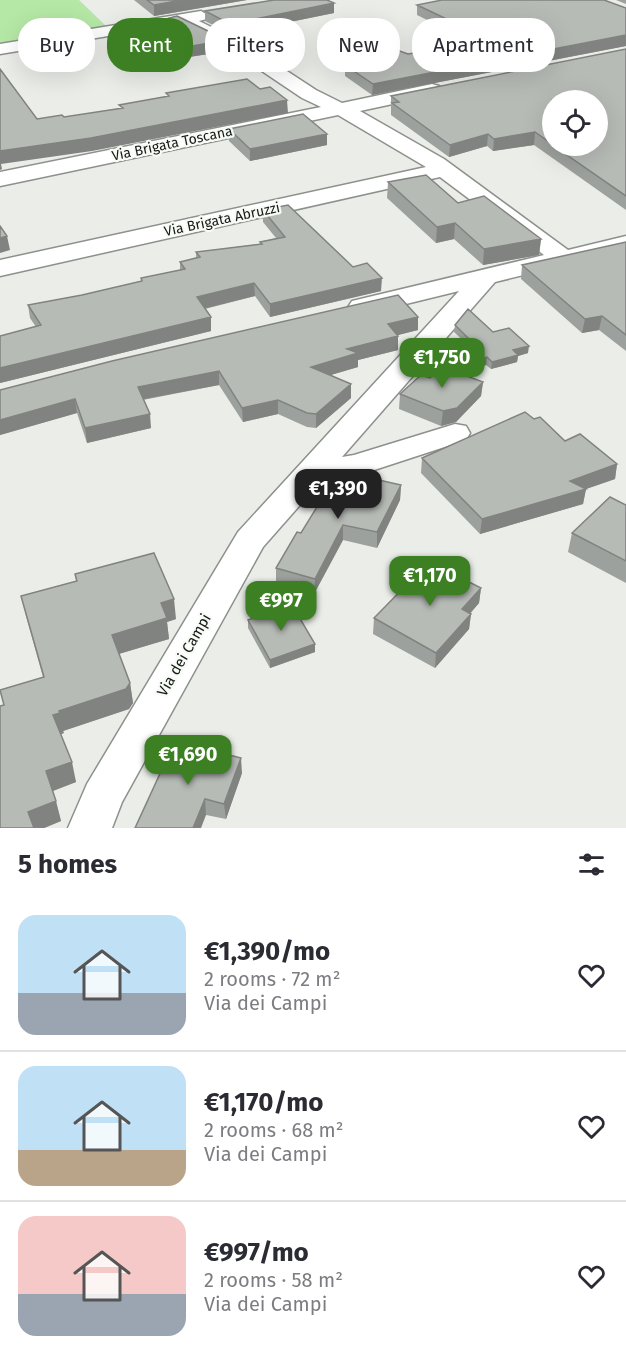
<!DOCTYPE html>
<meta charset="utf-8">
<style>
body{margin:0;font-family:"Fira Sans",sans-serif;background:#f2f2f3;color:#2b2b33;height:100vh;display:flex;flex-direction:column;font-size:22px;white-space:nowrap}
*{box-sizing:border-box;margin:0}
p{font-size:20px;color:#7c7c81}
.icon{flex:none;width:33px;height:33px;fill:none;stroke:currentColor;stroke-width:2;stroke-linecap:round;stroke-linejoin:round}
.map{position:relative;height:828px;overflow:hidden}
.drawer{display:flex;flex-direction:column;background:#fff;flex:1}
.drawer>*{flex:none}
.top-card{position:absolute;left:18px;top:18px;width:591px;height:54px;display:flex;gap:12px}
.controls{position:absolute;left:542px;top:90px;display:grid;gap:12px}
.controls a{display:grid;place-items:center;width:66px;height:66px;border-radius:50%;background:#fff;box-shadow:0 6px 24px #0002;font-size:30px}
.price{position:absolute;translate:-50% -51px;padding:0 14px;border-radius:12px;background:#3d8023;color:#fff;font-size:20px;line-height:39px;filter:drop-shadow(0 2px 3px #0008)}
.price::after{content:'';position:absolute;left:50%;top:36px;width:18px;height:14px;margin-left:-9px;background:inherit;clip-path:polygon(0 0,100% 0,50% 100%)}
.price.on{background:#222;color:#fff}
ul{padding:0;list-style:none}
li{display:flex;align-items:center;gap:18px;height:150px;padding:0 18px}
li+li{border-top:2px solid #e1e1e2}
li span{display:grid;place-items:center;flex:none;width:168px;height:120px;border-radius:18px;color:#555}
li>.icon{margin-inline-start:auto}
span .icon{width:72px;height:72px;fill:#fffc;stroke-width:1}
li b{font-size:26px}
h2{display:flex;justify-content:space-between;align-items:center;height:72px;padding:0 18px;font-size:26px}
.chip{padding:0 21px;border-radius:24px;background:#fff;box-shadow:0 6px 24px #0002;font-size:21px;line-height:54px}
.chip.on{background:#3d8023;color:#fff}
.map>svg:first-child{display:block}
</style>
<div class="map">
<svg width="626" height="828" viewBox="0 0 626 828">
<rect width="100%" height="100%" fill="#eaede8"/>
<path fill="#b5e8a6" d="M 0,0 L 79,0 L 107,27 L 0,44 Z"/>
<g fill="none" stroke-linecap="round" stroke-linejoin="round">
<defs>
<path id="street" d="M 201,11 L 209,16 L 207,19 L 199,21 L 244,43 L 316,90 L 342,103 L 432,84 L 439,86 L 441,90 L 439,94 L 360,111 L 444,159 L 568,250 L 626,236 L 626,250 L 495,282 L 342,457 L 354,455 L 455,424 L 466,426 L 470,433 L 466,440 L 368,472 L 322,480 L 263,547 L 122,802 L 112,828 L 68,828 L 87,784 L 238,532 L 459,291 L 361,315 L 352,313 L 348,307 L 352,301 L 544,255 L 440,177 L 0,276 L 0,260 L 426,167 L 338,115 L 0,186 L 0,172 L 321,107 L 302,98 L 232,51 L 180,24 L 0,54 L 0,44 Z"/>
</defs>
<use href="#street" stroke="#8d918c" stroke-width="3"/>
<use href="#street" fill="#fff" fill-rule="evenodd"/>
</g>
<path fill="#9da19d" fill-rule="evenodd" d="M 134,0 L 247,0 L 154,16 Z
M 616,0 L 626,0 L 626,4 Z
M 417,5 L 626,8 L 626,46 L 372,95 L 345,76 L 345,65 L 347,64 L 347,59 L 408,54 L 474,43 L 417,15 Z
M 205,11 L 334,13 L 231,34 L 205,21 Z
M 169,18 L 221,52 L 170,60 L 144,38 L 143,28 L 170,23 Z
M 626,49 L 626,210 L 534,145 L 493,151 L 487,146 L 449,157 L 391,115 L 391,96 ZM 552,100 L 597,146 L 552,146 Z
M 229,129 L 327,134 L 327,145 L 250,161 L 229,141 Z
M 388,182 L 458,203 L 541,239 L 539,255 L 483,265 L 454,239 L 436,243 L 387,198 Z
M 263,210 L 353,267 L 381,291 L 270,317 L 255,296 L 205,309 L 211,317 L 211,331 L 0,383 L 0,336 L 36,327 L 30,318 L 28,305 L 82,295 L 141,281 L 141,278 L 180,270 L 180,262 L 196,258 L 196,252 L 260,244 L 260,242 L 276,238 L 263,222 Z
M 626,242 L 626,351 L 599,330 L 582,333 L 521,279 L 522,265 Z
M 418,317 L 418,330 L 397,335 L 398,336 L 398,350 L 358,360 L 358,367 L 330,375 L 351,384 L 351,398 L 316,428 L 307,427 L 278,414 L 243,422 L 219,385 L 143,400 L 151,428 L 87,443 L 77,413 L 0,435 L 0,390 Z
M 455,325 L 493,332 L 528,353 L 518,356 L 517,362 L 491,369 L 486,365 L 458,372 L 483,382 L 481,396 L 456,422 L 441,426 L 399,409 L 400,394 L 449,369 L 471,348 L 454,332 Z
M 565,441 L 617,464 L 615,479 L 586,489 L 583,504 L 480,534 L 421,473 L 422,458 Z
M 401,485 L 400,500 L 377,548 L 343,540 L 314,594 L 276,584 L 276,568 L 301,533 Z
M 626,505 L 626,583 L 568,552 L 572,533 Z
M 75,574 L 176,619 L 167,622 L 169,639 L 119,654 L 130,683 L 133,703 L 129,709 L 63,731 L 64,733 L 61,734 L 76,782 L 53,791 L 61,821 L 44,828 L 0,828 L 4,705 L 43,677 L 26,616 L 21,596 L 76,581 Z
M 481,588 L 479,603 L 470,614 L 471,614 L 469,629 L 435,668 L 373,634 L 374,618 Z
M 248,620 L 315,652 L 270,668 L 248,628 Z
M 242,773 L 226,819 L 206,815 L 135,828 Z"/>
<path fill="#80837f" d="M 182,0 L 247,0 L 154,16 L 154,5 Z
M 334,3 L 334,13 L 231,34 L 230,24 Z
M 626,35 L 626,46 L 372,95 L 373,84 Z
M 221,41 L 221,52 L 170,60 L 169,50 Z
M 287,100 L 288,113 L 92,151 L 1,164 L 2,169 L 0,170 L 0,151 Z
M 535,132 L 534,145 L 493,151 L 494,139 Z
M 327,134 L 327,145 L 250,161 L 250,149 Z
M 488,134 L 487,146 L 449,157 L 450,145 Z
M 455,223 L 454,239 L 436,243 L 437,227 Z
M 7,236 L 10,250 L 0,253 L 0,238 Z
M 541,239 L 539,255 L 483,265 L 484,249 Z
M 382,278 L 381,291 L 270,317 L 270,304 Z
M 254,283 L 255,296 L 198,310 L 197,297 Z
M 602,316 L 599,330 L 582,333 L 585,319 Z
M 211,317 L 211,331 L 0,383 L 0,368 Z
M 418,317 L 418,330 L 387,338 L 388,324 Z
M 398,336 L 398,350 L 358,360 L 358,367 L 311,381 L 311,367 L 347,349 Z
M 529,346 L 528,353 L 518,356 L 517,362 L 491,369 L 492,362 L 513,350 Z
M 487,357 L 486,365 L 448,375 L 449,368 Z
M 219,371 L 219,385 L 139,400 L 138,387 Z
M 483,382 L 481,396 L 456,422 L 441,426 L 443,411 Z
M 351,384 L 351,398 L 316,428 L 316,414 Z
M 75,399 L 77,413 L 0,435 L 0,420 Z
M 278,400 L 278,414 L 243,422 L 242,408 Z
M 150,414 L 151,428 L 87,443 L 85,428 Z
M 617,464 L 615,479 L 583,490 L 586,489 L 583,504 L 480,534 L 482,519 L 570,481 Z
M 401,485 L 400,500 L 377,548 L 377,532 Z
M 343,525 L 343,540 L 314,594 L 315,579 Z
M 481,588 L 479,603 L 460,624 L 462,609 Z
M 174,599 L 176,619 L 167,622 L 169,639 L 115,655 L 112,635 L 161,603 Z
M 471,614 L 469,629 L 435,668 L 436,653 Z
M 315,644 L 315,652 L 270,668 L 270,660 Z
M 130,683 L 133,703 L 129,709 L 63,731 L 64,733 L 58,735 L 53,715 L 59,711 Z
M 241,758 L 242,773 L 226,819 L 224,804 Z
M 72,762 L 76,782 L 50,792 L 46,771 Z
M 205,799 L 206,815 L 201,828 L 193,828 Z
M 56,801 L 61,821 L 44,828 L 32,828 L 28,812 Z"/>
<path fill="#b7bbb6" stroke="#80837f" stroke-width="1.5" d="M 147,0 L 182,0 L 154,5 Z
M 274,0 L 327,0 L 334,3 L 230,24 L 205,11 Z
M 442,0 L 604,0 L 626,8 L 626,35 L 373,84 L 345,65 L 354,63 L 347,59 L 394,49 L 408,54 L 491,40 L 417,5 Z
M 177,16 L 210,32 L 221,41 L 169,50 L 143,28 L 176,23 L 169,18 Z
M 626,49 L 626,196 L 554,146 L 597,146 L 597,100 L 552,100 L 552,144 L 535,132 L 494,139 L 488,134 L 450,145 L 392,103 L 399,102 L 391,96 Z
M 0,69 L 37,119 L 62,115 L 64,117 L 123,108 L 119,105 L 169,96 L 166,93 L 247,79 L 260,89 L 270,87 L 287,100 L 91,138 L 0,151 Z
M 303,114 L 327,134 L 250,149 L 229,129 Z
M 426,175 L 458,203 L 484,196 L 541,239 L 484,249 L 455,223 L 437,227 L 388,182 Z
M 288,205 L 353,267 L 367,263 L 382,278 L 270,304 L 254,283 L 197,297 L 211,317 L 0,368 L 0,336 L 41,325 L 28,305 L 82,295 L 142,281 L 141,278 L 185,269 L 180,262 L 200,257 L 196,252 L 262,244 L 260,242 L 285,237 L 263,210 Z
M 0,226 L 7,236 L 0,238 Z
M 626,242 L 626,335 L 602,316 L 585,319 L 522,265 Z
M 398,295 L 418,317 L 388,324 L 398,336 L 347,349 L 358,353 L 311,367 L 351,384 L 316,414 L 307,413 L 278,400 L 242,408 L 219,371 L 138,387 L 150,414 L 85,428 L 75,399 L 0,420 L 0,390 L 112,361 Z
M 468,309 L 493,332 L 509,328 L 529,346 L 513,350 L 518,355 L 492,362 L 487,357 L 449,368 L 475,345 L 455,325 Z
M 443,367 L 483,382 L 457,408 L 443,411 L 400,394 L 421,375 L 430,378 Z
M 525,412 L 534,419 L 540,417 L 565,441 L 580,434 L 617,464 L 570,481 L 586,489 L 482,519 L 422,458 Z
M 339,471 L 401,485 L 377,532 L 343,525 L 315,579 L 276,568 L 297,532 L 301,533 Z
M 610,497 L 626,505 L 626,561 L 572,533 Z
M 154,553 L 174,599 L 161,603 L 167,618 L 112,635 L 130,683 L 126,689 L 59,711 L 60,713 L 53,715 L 72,762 L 46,771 L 56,801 L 28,812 L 34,828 L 0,828 L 0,706 L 4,705 L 0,690 L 44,677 L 21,596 L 77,581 L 75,574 Z
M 429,562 L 481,588 L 462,609 L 471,614 L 436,653 L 374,618 Z
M 292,605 L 315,644 L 270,660 L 248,620 Z
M 175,741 L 241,758 L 224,804 L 205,799 L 193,828 L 135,828 Z"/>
<g text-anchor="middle" stroke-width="4.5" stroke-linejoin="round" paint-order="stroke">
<g font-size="14" fill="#181917" stroke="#f7fbf6">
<text transform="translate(172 143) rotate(-12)" y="5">Via Brigata Toscana</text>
<text transform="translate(222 219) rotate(-12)" y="5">Via Brigata Abruzzi</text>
</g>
<g font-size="15" fill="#181917" stroke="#f7fbf6">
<text transform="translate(184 655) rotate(-60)" y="5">Via dei Campi</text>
</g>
</g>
</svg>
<div class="controls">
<a><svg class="icon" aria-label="locate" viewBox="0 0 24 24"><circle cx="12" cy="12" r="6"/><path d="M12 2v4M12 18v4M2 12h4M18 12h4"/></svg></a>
</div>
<b class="price" style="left:442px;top:389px">€1,750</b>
<b class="price on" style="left:338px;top:520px">€1,390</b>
<b class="price" style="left:430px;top:607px">€1,170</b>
<b class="price" style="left:281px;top:632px">€997</b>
<b class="price" style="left:188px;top:786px">€1,690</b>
<div class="top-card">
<a class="chip">Buy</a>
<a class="chip on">Rent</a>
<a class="chip">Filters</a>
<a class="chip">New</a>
<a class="chip">Apartment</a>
</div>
</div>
<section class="drawer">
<h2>5 homes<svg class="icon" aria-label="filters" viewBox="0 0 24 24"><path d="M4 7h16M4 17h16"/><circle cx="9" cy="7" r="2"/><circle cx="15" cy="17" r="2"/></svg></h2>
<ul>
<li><span style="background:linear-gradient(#bfe0f5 65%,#9aa5b1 0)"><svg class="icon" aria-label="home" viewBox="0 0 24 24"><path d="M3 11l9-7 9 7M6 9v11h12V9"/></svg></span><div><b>€1,390/mo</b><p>2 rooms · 72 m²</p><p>Via dei Campi</p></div><svg class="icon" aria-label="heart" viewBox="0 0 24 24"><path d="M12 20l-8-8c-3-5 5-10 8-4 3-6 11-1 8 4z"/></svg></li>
<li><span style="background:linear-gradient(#bfe0f5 70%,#b9a48a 0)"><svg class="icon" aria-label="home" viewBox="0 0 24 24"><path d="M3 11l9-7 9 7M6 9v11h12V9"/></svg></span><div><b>€1,170/mo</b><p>2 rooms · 68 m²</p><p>Via dei Campi</p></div><svg class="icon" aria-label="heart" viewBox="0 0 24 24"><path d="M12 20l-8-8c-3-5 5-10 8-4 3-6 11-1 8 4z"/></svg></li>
<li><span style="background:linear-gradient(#f6c9c9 65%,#9aa5b1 0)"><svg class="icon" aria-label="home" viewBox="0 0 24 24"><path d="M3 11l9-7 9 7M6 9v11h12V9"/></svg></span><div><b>€997/mo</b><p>2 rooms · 58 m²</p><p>Via dei Campi</p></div><svg class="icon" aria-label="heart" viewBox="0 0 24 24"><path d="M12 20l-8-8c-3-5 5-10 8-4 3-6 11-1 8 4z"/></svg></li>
</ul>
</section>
